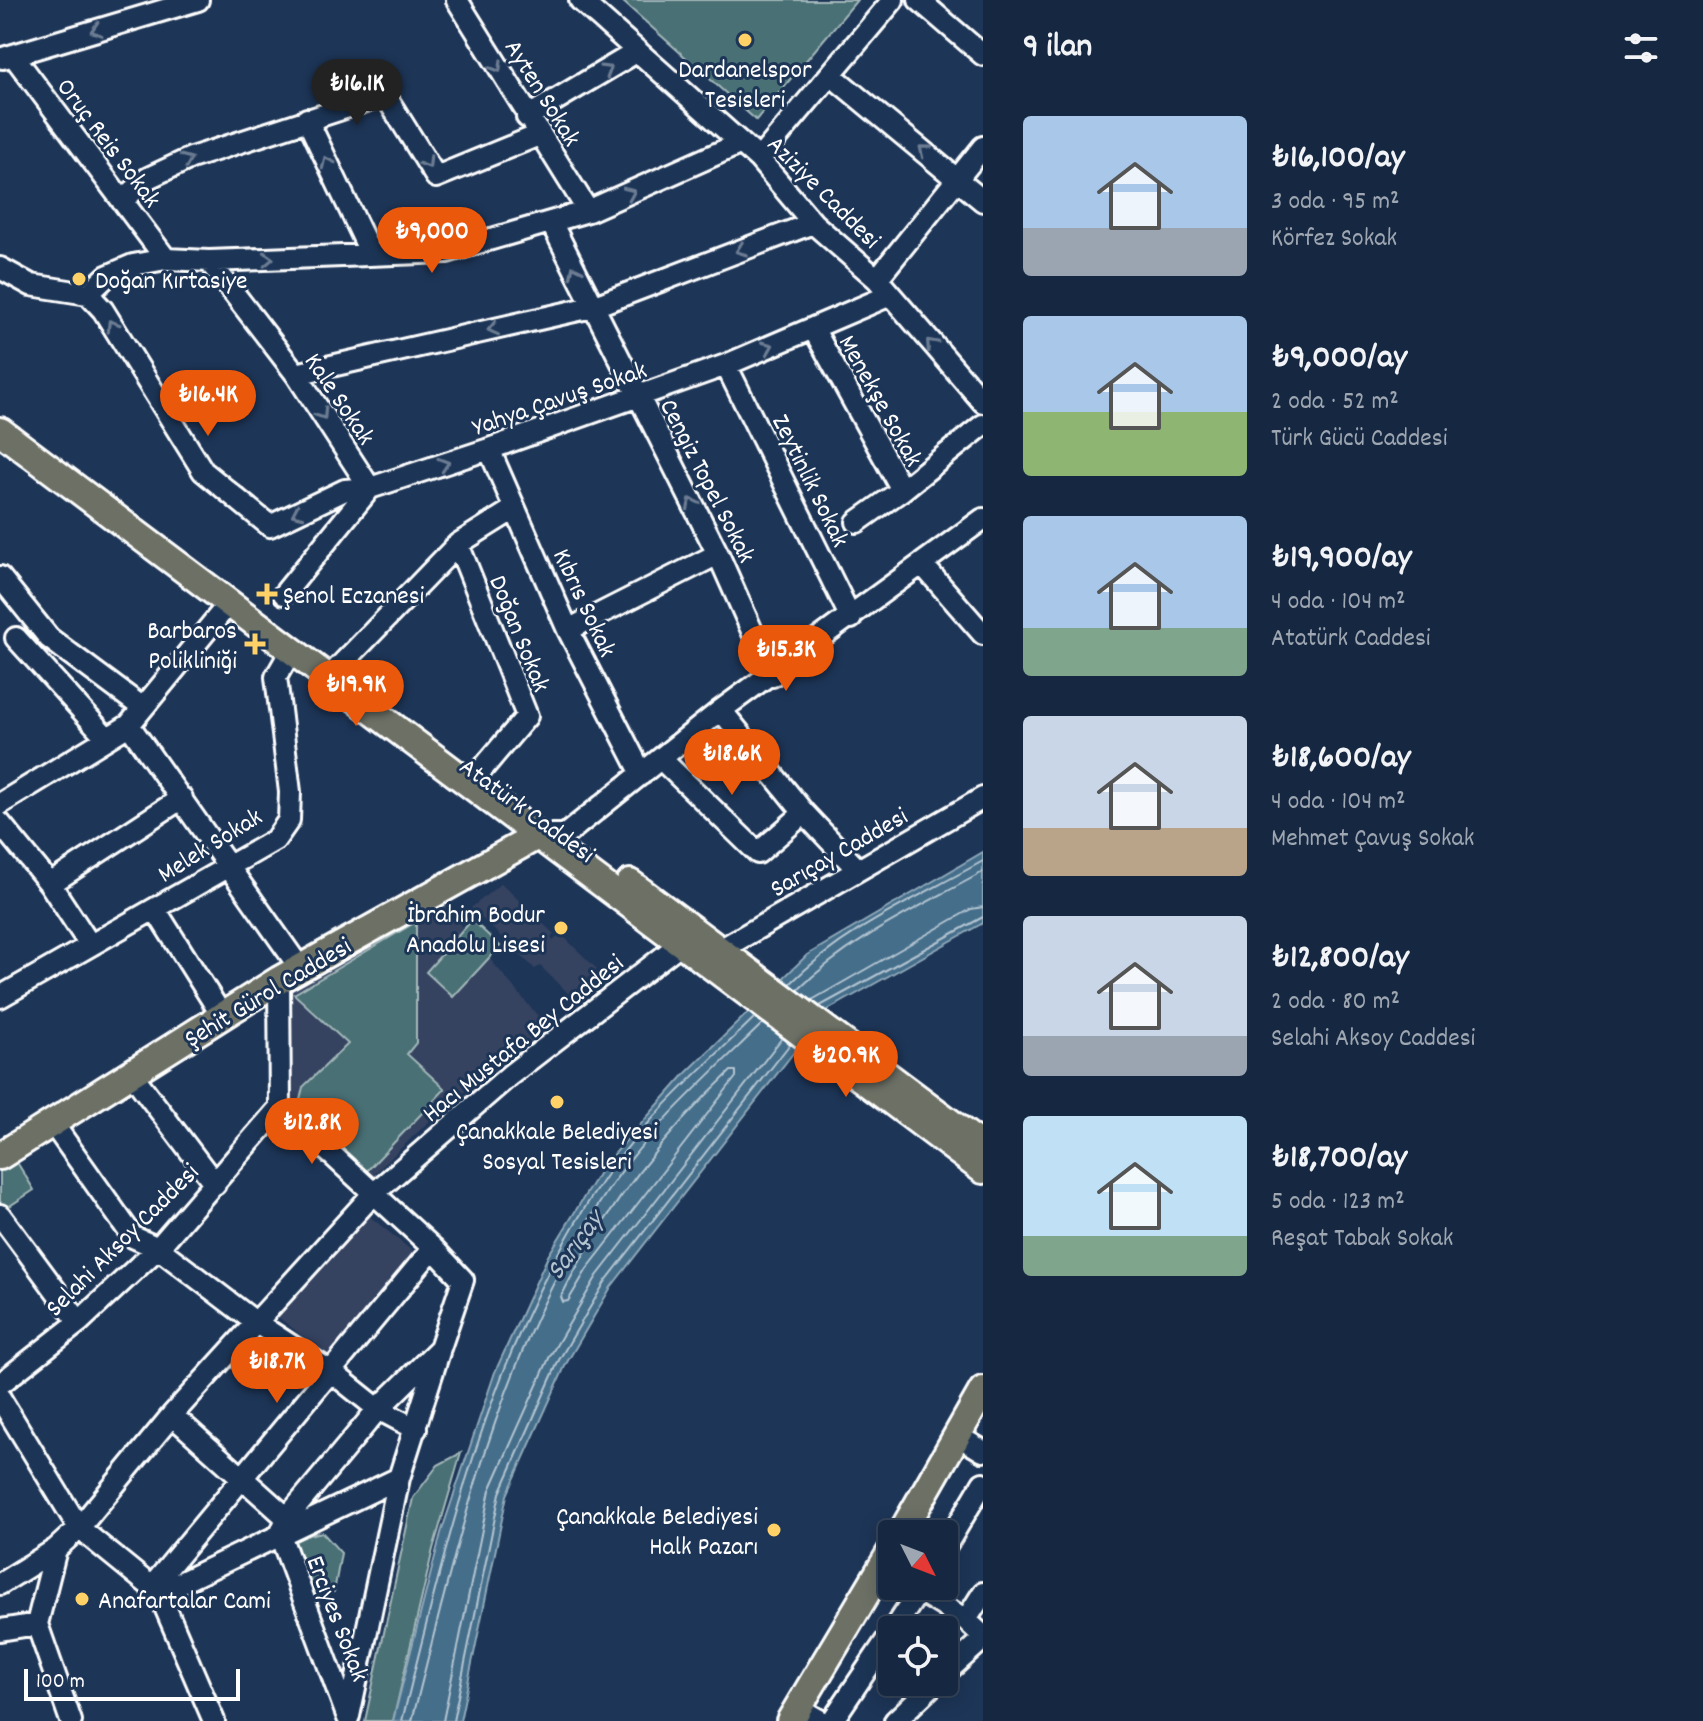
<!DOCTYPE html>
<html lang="tr">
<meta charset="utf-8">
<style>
body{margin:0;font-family:Dekko,sans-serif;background:#23344c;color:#f1f3f6;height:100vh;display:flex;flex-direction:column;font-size:30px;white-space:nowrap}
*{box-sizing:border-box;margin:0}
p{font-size:26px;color:#9ea6b1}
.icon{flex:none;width:44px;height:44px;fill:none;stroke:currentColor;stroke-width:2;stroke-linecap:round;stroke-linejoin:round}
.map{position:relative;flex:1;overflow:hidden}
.details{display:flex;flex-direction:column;background:#162841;width:720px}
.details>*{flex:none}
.needle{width:52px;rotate:132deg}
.fabs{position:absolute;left:878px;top:1520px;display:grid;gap:16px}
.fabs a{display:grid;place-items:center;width:80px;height:80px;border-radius:8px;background:#162841;box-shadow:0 4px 20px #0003,0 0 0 2px #35445a;font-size:40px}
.scale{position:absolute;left:24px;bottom:20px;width:216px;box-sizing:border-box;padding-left:8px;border:4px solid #fff;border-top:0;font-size:22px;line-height:28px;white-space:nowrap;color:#fff;-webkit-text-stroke:6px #1d3557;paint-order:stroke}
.price{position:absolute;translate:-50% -68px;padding:0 18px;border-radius:28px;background:#ea580c;color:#fff;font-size:26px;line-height:52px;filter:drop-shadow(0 2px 4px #0008)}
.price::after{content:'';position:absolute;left:50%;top:48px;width:24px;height:18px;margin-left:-12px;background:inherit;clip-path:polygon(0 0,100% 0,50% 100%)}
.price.active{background:#222;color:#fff}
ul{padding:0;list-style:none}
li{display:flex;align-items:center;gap:24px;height:200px;padding:0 40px}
li span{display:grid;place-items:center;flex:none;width:224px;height:160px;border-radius:8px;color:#555}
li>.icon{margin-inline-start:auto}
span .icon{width:96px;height:96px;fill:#fffc;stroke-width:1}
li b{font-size:34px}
h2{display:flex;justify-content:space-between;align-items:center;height:96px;padding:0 40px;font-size:34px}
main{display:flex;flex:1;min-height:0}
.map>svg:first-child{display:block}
</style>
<main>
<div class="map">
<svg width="983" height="1721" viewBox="0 0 983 1721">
<rect width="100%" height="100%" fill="#1d3557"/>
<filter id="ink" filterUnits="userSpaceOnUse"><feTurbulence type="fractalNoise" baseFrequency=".0125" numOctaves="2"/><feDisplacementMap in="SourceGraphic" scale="16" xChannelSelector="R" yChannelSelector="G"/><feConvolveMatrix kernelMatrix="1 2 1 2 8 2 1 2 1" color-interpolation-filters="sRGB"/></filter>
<g filter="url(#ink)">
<path fill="#344361" d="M 501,883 L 554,934 L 551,938 L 553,941 L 561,934 L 597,969 L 571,996 L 540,966 L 535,969 L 471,908 Z
M 442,902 L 548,1028 L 441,1110 L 373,1175 L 292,1107 L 292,988 Z
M 368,1215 L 417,1255 L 329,1357 L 277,1316 Z"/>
<path fill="#497074" stroke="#a4b8ba" stroke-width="2" d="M 621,0 L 857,0 L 756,120 Z
M 472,920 L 500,946 L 453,997 L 426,972 Z
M 416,922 L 416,1043 L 407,1054 L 445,1089 L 363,1175 L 296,1117 L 303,1087 L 348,1044 L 294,994 Z
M 15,1159 L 34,1190 L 5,1209 L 0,1201 L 0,1169 Z
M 461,1453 L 433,1549 L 393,1721 L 365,1721 L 413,1498 L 438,1465 Z
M 322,1532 L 341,1553 L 334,1592 L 315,1596 L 288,1540 Z"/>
<path fill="#446e8b" stroke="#8fa8b9" stroke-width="2" d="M 983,852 L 983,923 L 826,1011 L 611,1287 L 566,1364 L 507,1495 L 460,1721 L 393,1721 L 441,1533 L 495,1372 L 548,1256 L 601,1169 L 686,1073 L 807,955 Z"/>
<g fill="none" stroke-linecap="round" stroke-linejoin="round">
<path stroke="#b4c5d1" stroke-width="2" d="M 790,984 C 843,930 917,898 983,861
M 798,990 C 849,939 920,907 983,872
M 812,1000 L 971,909 L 983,907
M 820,1006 L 983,917
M 731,1071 L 736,1071 L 736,1077 L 587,1269 L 568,1301 L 563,1302 L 561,1297 C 604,1210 661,1137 731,1071 Z
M 402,1721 C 449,1534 493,1338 605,1177 C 647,1117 703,1068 755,1017
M 412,1721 C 459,1536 502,1342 613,1183 C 655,1123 711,1074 763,1023
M 443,1721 L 490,1490 L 550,1356 L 597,1276 L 782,1038
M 453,1721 L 500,1493 L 559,1360 L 605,1282 L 790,1044"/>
<defs>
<path id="minor" d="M 457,0 L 588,211
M 580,0 L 759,159 L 813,223 L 877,279 L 983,402
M 919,0 L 983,55
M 13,55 L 166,259
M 3,58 L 198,0
M 831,75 L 983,201
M 527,117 L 638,51
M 307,119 L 371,254
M 759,159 L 893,0
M 122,201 L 148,178 L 191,158 L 385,95 L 436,177 L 539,135
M 552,224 L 718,554 L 772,676
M 209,261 L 296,374 L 370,488
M 0,268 L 31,285 L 88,294 L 103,310 L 203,471 L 270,526 L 345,490 L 370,488 L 489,449 L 726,365 L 888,296
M 877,279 L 983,147
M 88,294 L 107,276 L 133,265 L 166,259 L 209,261 L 447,252 L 588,211 L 741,143
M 813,328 L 902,490 L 983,425
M 726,365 L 851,618
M 296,374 L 592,307 L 813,223
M 489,449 L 568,630 L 642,774
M 857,522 L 902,490
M 458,544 L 527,716 L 478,774
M 922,564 L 983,634
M 0,577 L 49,638 L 143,708
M 284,594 L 370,488
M 568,630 L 718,554
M 16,638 L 107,738
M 338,668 L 458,544 L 514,509
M 721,710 L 804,813 L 858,870
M 129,725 L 300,968
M 661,759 L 758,853 L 804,813
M 0,804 L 129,725 L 230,602
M 0,823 L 50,884 L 90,945
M 539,835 L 565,835 L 721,710 L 983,519
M 50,884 L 182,798
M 155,909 L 221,1014
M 720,950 L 983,798
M 0,997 L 275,840 L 289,820 L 290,792 L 276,677 L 292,649
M 132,1074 L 215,1184
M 51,1121 L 133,1237 L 158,1248 L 255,1322 L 333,1373 L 378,1409 L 416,1429
M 0,1215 L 79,1322
M 0,1384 L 79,1322 L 158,1248 L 280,1107 L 279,980
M 0,1398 L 79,1528 L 159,1593 L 214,1721
M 172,1415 L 287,1518
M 958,1436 L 983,1451
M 944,1549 L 983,1483
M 0,1584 L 56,1549 L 79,1528 L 172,1415 L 373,1194 L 510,1075 L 680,944
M 911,1586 L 966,1620 L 983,1636
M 151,1588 L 433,1248
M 159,1593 L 280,1535 L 287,1518 L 378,1409 L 440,1348 L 463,1280 L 433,1248 L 280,1107
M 966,1620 L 983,1593
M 37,1624 L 71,1721
M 0,1630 L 37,1624 L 56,1549
M 893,1630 L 922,1586
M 944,1674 L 983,1639
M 798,1708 L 821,1721
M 349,1716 L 399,1478 L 439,1352
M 348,1718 L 280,1535 L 399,1478
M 832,1721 L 892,1632
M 895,1721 L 936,1682"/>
<path id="major" d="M 0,431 L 983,1170
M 630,883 L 983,1147
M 0,1156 L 279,980 L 539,835
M 901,1534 L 983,1390
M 790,1721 L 892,1550"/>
</defs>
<use href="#minor" stroke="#fff" stroke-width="26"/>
<use href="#major" stroke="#fff" stroke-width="32"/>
<use href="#minor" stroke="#1d3557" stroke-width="20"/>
<use href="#major" stroke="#6c7065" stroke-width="26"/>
</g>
<defs><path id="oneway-chevron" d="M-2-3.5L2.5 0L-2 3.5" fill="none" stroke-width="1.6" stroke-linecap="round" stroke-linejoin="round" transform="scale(2)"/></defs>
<g stroke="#6c7c92">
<use href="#oneway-chevron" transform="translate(96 30) rotate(163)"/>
<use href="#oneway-chevron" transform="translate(497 67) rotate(59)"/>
<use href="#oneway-chevron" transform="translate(607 70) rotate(-31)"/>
<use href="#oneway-chevron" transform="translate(924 150) rotate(-141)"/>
<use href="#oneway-chevron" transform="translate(187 160) rotate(-23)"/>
<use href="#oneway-chevron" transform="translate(327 162) rotate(-115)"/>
<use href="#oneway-chevron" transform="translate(427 163) rotate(58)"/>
<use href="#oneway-chevron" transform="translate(630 193) rotate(-24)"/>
<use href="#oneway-chevron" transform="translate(741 250) rotate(159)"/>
<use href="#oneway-chevron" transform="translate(268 259) rotate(-2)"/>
<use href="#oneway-chevron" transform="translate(575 271) rotate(-116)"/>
<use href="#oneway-chevron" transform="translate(112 325) rotate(-122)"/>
<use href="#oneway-chevron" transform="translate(493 329) rotate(167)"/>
<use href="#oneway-chevron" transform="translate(931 344) rotate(-132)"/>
<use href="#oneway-chevron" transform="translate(768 347) rotate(-23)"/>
<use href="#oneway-chevron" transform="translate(322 414) rotate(57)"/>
<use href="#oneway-chevron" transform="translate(444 464) rotate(-18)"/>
<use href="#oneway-chevron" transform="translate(692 503) rotate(-117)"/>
<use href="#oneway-chevron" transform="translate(297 513) rotate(155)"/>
</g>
</g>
<g fill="#ffd166" stroke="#1d3557" stroke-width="3">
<circle cx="745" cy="40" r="8"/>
<circle cx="79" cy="279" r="8"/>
<path d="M263 582h8v8h8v8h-8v8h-8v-8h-8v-8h8z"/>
<path d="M251 632h8v8h8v8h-8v8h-8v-8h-8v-8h8z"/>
<circle cx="561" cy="928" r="8"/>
<circle cx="557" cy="1102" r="8"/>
<circle cx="774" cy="1530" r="8"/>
<circle cx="82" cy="1599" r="8"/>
</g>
<g text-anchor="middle" stroke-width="6" stroke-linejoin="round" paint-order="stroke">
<g font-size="26" fill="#fff" stroke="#1d3557" text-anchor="start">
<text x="745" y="77" text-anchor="middle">Dardanelspor<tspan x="745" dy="30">Tesisleri</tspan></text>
<text x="95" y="288">Doğan Kırtasiye</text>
<text x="283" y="603">Şenol Eczanesi</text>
<text x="237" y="638" text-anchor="end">Barbaros<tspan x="237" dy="30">Polikliniği</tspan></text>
<text x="545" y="922" text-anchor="end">İbrahim Bodur<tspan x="545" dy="30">Anadolu Lisesi</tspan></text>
<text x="557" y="1139" text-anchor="middle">Çanakkale Belediyesi<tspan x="557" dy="30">Sosyal Tesisleri</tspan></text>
<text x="758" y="1524" text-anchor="end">Çanakkale Belediyesi<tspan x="758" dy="30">Halk Pazarı</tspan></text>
<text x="98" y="1608">Anafartalar Cami</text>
</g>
<g font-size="26" fill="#fff" stroke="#1d3557">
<text transform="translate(544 92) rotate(58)" y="9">Ayten Sokak</text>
<text transform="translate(110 142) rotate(53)" y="9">Oruç Reis Sokak</text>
<text transform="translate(825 191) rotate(45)" y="9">Aziziye Caddesi</text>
<text transform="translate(559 397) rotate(-19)" y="9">Yahya Çavuş Sokak</text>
<text transform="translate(341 398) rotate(56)" y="9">Kale Sokak</text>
<text transform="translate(882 400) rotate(61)" y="9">Menekşe Sokak</text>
<text transform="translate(709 480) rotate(63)" y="9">Cengiz Topel Sokak</text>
<text transform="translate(812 480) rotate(64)" y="9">Zeytinlik Sokak</text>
<text transform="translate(586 602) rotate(65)" y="9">Kıbrıs Sokak</text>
<text transform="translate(521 633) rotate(68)" y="9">Doğan Sokak</text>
<text transform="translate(528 809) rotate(36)" y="9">Atatürk Caddesi</text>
<text transform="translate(209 844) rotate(-32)" y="9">Melek Sokak</text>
<text transform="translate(838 851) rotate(-30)" y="9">Sarıçay Caddesi</text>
<text transform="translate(267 991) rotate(-31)" y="9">Şehit Gürol Caddesi</text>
<text transform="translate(522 1037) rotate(-39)" y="9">Hacı Mustafa Bey Caddesi</text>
<text transform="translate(121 1239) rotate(-45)" y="9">Selahi Aksoy Caddesi</text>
<text transform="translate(339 1618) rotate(69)" y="9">Erciyes Sokak</text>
</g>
<g font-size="28" font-style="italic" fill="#b4c5d1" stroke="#1d3557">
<text transform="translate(573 1244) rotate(-54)" y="10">Sarıçay</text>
</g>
</g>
</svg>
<div class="fabs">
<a><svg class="needle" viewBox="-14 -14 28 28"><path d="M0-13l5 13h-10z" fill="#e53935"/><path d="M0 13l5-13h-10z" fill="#9ea6b1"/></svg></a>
<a><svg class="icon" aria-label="locate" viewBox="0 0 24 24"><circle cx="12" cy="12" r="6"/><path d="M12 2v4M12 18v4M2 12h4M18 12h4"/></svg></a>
</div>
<div class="scale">100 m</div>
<b class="price active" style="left:357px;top:127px">₺16.1K</b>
<b class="price" style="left:432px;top:275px">₺9,000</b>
<b class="price" style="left:208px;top:438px">₺16.4K</b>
<b class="price" style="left:786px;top:693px">₺15.3K</b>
<b class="price" style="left:356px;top:728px">₺19.9K</b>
<b class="price" style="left:732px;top:797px">₺18.6K</b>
<b class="price" style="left:846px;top:1099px">₺20.9K</b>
<b class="price" style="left:312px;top:1166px">₺12.8K</b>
<b class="price" style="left:277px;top:1405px">₺18.7K</b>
</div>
<section class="details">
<h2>9 ilan<svg class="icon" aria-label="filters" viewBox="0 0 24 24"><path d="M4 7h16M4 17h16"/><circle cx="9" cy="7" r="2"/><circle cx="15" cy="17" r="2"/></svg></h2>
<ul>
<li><span style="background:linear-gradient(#a9c7e8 70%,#9aa5b1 0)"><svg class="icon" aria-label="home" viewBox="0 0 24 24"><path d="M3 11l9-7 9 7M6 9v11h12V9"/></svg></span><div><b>₺16,100/ay</b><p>3 oda · 95 m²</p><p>Körfez Sokak</p></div></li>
<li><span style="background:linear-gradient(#a9c7e8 60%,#8fb573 0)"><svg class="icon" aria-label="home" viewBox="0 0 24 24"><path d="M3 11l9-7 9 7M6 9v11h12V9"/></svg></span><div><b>₺9,000/ay</b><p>2 oda · 52 m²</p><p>Türk Gücü Caddesi</p></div></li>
<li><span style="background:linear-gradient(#a9c7e8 70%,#7fa58c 0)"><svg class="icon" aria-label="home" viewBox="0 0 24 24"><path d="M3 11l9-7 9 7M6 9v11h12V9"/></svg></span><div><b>₺19,900/ay</b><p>4 oda · 104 m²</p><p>Atatürk Caddesi</p></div></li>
<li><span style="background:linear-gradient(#c9d6e8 70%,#b9a48a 0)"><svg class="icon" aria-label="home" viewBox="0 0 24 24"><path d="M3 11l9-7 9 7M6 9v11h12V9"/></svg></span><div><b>₺18,600/ay</b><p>4 oda · 104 m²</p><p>Mehmet Çavuş Sokak</p></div></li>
<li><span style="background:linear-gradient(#c9d6e8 75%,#9aa5b1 0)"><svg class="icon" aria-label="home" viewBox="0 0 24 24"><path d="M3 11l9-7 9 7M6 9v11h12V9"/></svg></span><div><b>₺12,800/ay</b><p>2 oda · 80 m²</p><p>Selahi Aksoy Caddesi</p></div></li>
<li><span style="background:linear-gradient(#bfe0f5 75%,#7fa58c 0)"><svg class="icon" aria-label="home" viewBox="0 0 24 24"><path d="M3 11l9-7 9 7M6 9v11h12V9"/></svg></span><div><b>₺18,700/ay</b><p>5 oda · 123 m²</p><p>Reşat Tabak Sokak</p></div></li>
</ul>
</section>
</main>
